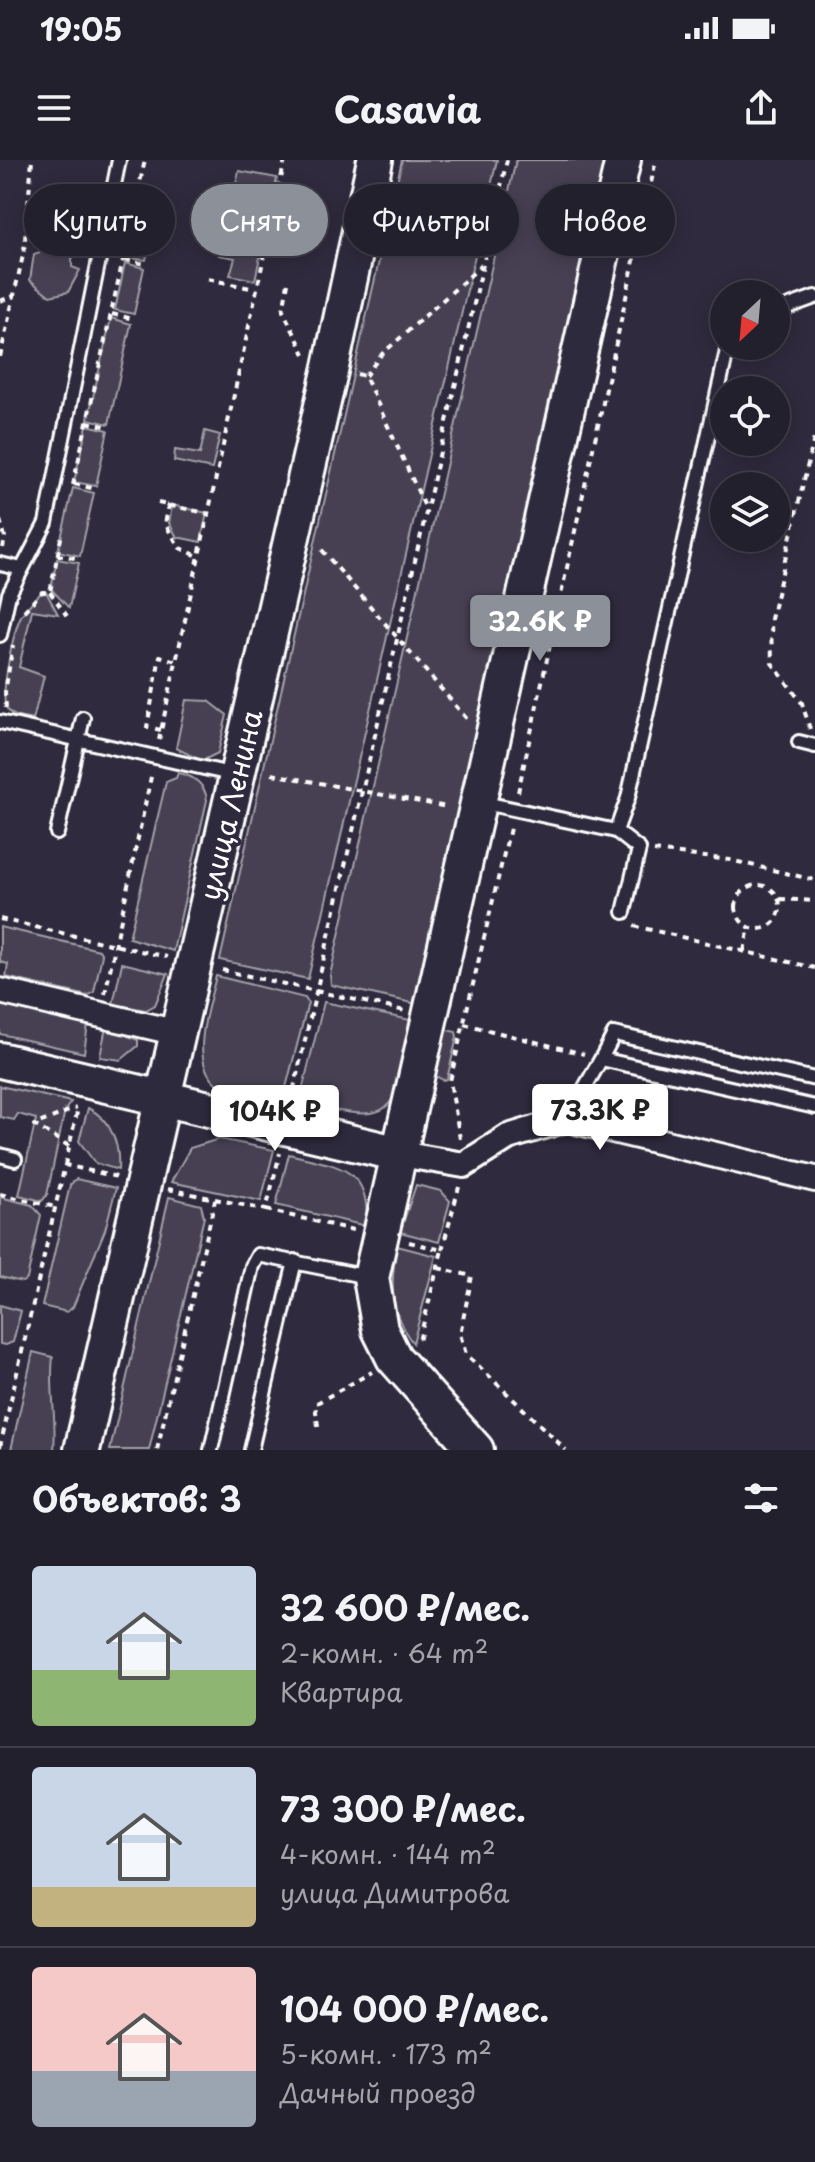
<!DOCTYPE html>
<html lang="ru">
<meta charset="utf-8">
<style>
body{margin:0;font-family:"Playpen Sans",sans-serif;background:#2f2d3a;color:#f1f3f6;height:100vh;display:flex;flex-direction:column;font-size:30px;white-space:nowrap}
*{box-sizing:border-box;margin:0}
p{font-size:26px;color:#a3a3aa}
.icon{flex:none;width:44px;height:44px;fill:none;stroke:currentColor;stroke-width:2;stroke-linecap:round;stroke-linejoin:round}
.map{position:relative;height:1290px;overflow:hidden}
.drawer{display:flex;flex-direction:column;background:#23202e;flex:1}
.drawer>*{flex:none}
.guide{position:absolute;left:24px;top:24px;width:768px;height:72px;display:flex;gap:16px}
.needle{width:52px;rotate:206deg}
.controls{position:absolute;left:710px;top:120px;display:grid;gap:16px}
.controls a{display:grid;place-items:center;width:80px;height:80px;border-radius:50%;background:#23202e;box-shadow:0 4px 20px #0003,0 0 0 2px #403e4a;font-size:40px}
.price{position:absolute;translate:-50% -68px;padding:0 18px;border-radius:8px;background:#fff;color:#222;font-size:26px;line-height:52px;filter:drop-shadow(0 2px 4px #0008)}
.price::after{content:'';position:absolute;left:50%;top:48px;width:24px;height:18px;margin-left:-12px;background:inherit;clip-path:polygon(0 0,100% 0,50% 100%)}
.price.current{background:#8c9099;color:#fff}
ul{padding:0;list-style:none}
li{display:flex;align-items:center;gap:24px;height:200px;padding:0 32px}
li+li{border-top:2px solid #403e4a}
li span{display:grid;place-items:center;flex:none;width:224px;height:160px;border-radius:8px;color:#555}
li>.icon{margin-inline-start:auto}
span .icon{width:96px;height:96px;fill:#fffc;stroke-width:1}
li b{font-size:34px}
h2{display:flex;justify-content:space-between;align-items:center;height:96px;padding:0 32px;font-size:34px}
.chip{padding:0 28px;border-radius:36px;background:#23202e;box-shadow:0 4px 20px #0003,0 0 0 2px #403e4a;font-size:28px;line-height:72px}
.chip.current{background:#8c9099;color:#fff}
.status{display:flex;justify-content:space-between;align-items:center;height:56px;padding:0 40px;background:#23202e;direction:ltr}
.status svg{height:22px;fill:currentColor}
header{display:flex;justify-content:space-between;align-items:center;height:104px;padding:0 32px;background:#23202e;font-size:36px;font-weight:700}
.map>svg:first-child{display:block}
</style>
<div class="status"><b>19:05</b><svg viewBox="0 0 49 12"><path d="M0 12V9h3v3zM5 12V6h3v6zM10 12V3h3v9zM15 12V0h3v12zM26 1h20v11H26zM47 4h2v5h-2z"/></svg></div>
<header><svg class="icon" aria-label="menu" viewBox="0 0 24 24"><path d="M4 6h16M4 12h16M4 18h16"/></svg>Casavia<svg class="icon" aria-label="share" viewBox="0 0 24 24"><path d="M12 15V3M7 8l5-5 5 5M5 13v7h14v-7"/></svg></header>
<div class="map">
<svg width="815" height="1290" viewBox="0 0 815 1290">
<rect width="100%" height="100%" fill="#2f2a3d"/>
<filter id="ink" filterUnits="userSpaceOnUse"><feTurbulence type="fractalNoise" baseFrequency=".0125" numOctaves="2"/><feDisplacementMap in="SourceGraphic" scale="16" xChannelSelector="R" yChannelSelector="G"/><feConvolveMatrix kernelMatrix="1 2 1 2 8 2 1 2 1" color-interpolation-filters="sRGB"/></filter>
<g filter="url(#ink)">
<path fill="#464152" stroke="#a2a0a8" stroke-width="2" d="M 402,0 L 497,0 L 308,819 L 220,800 Z
M 516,0 L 609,0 L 417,844 L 331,825 L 330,815 Z
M 239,11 L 277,18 L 255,120 L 230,115 L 235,98 L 219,95 Z
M 139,40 L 158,45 L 146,100 L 128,98 Z
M 62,85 L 74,85 L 79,95 L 72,98 L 72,107 L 80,110 L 68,132 L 50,136 L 30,120 L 34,94 Z
M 125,103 L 144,108 L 134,154 L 115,150 Z
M 111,158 L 131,164 L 109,264 L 88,259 Z
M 87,265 L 108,270 L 96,326 L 74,322 Z
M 205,271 L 220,275 L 212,309 L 174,301 L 175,290 L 200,294 Z
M 73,328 L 94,333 L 80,396 L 58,391 Z
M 172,345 L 207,353 L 201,382 L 177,377 L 169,363 Z
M 57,399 L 79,403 L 69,448 L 51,429 Z
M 42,432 L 46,432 L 58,454 L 32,450 L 19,507 L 44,516 L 33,560 C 24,558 11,558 6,547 C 0,532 14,470 21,456 C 26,447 35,439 42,432 Z
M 186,540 L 209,541 L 227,555 L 218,593 L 202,601 L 176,588 Z
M 178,613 C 194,616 205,624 207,640 L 173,791 L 129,778 L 166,622 L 176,618 Z
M 0,767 L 99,790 L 102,795 L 94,832 L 88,836 L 6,817 L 8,804 L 0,802 Z
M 122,803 L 168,814 L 155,845 L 146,850 L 113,844 Z
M 216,816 L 305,838 L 308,843 L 283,939 L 217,924 C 188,900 209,847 216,816 Z
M 324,842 L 415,861 C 390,956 403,966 299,943 Z
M 0,843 L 88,864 L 84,893 L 0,874 Z
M 106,867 L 138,880 L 138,886 L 121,900 L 100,897 Z
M 437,868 L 456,872 L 457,877 L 447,919 L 443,920 L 434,915 Z
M 0,926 L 71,942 L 65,950 L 47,1035 L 42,1041 L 19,1035 L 36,959 L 18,954 L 14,960 L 0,957 Z
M 88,948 C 112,960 120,985 118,1010 L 95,1003 L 79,981 Z
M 219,979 L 274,990 L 261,1041 L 171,1022 L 190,988 Z
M 289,994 C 336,1006 372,1006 366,1066 L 276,1045 Z
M 76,1019 L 116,1028 L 105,1070 L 73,1147 L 67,1152 L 42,1146 L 70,1025 Z
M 416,1025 L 441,1031 L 450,1041 L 439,1082 L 400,1072 Z
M 0,1037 L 32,1045 L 41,1055 L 27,1119 L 22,1122 L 0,1117 Z
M 169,1037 L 201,1045 L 204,1057 L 149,1290 L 110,1290 Z
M 397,1086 L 436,1096 L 413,1183 C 389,1153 390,1122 397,1086 Z
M 0,1145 L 21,1151 L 13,1182 L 6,1185 L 0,1184 Z
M 33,1192 L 53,1197 C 49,1228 57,1258 54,1290 L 11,1290 Z"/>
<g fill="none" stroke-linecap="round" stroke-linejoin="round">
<defs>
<path id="lane" d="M 776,151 L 815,137
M 0,404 L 22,409
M 0,475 L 9,434 L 46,363 L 119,0
M 0,562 L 235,615
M 799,582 L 815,586
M 480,642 L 616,671 L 639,689 L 624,752
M 616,671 L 628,638 L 728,186
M 57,673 L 83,558
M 601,899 L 614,874 L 815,919
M 567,959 L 601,899 L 815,947
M 0,995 L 15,999
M 211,1290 L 252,1106 L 258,1095 L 368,1117
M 251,1290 L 295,1101"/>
<path id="street" d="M 0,831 L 178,873
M 400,994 L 464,1005 L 508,977 L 567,959 L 815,1019"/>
<path id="secondary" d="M 0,900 L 400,994
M 82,1290 L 331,207 L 375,0
M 476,1290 L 394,1198 L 380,1170 L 371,1118 L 623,0"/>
</defs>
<use href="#lane" stroke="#fff" stroke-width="18"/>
<use href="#street" stroke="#fff" stroke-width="30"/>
<use href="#secondary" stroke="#fff" stroke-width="40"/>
<path stroke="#fff" stroke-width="4" stroke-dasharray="6 6" stroke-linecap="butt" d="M 138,37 L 159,41
M 125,100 L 145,104
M 208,119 L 255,129
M 288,123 L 283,151 L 305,194
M 0,141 L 14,136
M 112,154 L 133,159
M 0,197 L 24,91 L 32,0
M 357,214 L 365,216 L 426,349
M 365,216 L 381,195 L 482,105
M 87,262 L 109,267
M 74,324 L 95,329
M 73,325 L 145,0
M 158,343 L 206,353
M 169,344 L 165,364 L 180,388 L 198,396
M 0,360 L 5,377 L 3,388
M 322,390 L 467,559
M 57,395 L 80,399
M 50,432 L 67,456
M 24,451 L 42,432 L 50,432 L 62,373
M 6,548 L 5,532 L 13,485
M 810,569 L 802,543 L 772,503 L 771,459 L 815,274
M 161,570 L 147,567 L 160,496 L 176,501
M 159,580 L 285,0
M 272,614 L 447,647
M 518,632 L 656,0
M 654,691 L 730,700 L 815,720
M736 747a22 22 0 1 1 44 0a22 22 0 1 1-44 0Z
M 780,739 L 815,741
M 0,759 L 167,797
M 634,766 L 815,808
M 744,791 L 749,768
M 222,810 L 405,851
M 105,834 L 152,612
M 464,864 L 584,894
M 291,941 L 507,0
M 460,979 L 450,921 L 511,664
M 69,986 L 34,965 L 76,948
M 65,1005 L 78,948
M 168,1029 L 266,1050 L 280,993
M 0,1034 L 55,1047
M 266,1050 L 353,1070
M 409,1082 L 442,1090 L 418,1185
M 442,1090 L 459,1027
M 438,1108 L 472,1116 L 460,1174 L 466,1194 L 566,1290
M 318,1266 L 315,1244 L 372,1212
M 0,1287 L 65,1005 L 117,1017
M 157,1290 L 215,1040"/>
<use href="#lane" stroke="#2f2a3d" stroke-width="12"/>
<use href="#street" stroke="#2f2a3d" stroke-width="24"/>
<use href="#secondary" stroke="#2f2a3d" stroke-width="34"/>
</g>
</g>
<g text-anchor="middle" stroke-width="7" stroke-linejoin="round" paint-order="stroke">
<g font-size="28" fill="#fff" stroke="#2f2a3d">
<text transform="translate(231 645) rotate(-77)" y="10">улица Ленина</text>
</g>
</g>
</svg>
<div class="controls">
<a><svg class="needle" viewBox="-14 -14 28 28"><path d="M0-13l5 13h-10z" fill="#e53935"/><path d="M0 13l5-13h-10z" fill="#a3a3aa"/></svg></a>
<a><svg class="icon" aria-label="locate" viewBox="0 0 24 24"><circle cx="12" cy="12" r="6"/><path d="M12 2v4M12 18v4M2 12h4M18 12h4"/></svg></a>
<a><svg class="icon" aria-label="layers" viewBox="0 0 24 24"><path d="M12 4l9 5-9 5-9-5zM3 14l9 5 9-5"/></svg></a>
</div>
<b class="price current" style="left:540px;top:503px">32.6K ₽</b>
<b class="price" style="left:600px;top:992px">73.3K ₽</b>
<b class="price" style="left:275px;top:993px">104K ₽</b>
<div class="guide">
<a class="chip">Купить</a>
<a class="chip current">Снять</a>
<a class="chip">Фильтры</a>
<a class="chip">Новое</a>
</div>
</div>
<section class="drawer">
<h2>Объектов: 3<svg class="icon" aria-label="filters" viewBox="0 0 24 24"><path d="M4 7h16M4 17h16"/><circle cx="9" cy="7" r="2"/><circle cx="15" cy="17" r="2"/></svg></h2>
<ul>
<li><span style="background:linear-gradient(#c9d6e8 65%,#8fb573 0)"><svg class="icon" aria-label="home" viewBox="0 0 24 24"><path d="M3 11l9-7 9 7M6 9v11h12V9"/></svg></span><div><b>32 600 ₽/мес.</b><p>2-комн. · 64 m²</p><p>Квартира</p></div></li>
<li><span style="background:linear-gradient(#c9d6e8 75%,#c2b280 0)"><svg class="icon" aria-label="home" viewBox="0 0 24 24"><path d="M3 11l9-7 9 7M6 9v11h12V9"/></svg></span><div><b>73 300 ₽/мес.</b><p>4-комн. · 144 m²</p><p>улица Димитрова</p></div></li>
<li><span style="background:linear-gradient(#f6c9c9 65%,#9aa5b1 0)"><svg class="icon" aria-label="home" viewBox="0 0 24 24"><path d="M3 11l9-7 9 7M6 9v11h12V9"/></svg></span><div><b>104 000 ₽/мес.</b><p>5-комн. · 173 m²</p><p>Дачный проезд</p></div></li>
</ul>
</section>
